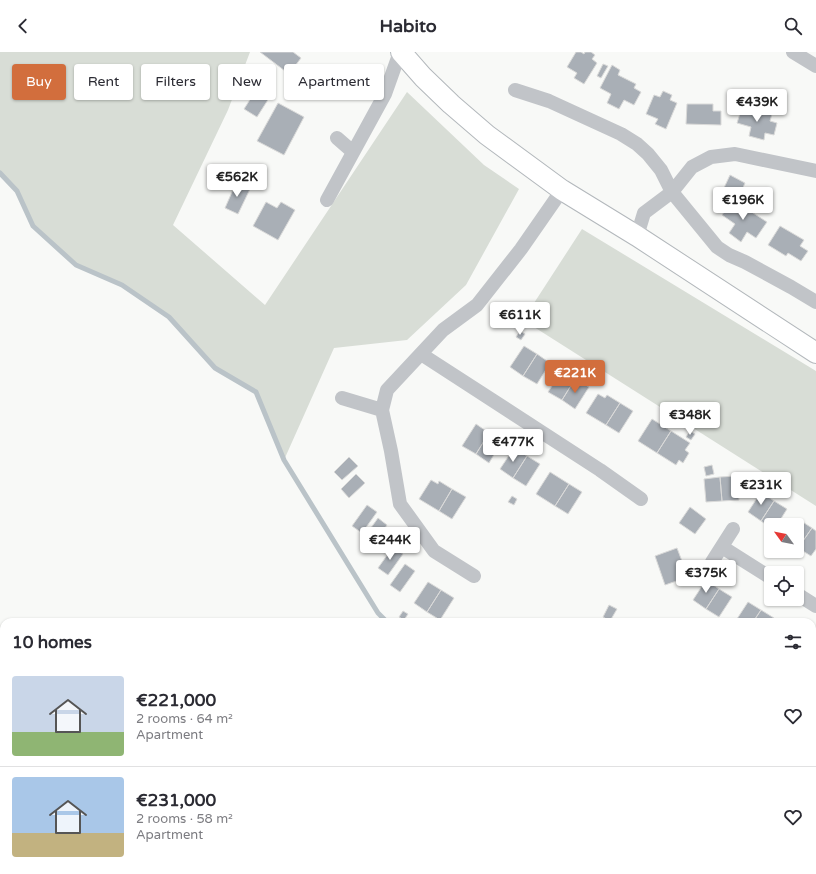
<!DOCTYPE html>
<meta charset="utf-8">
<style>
body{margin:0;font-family:"Varela Round",sans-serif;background:#f7f7f7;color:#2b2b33;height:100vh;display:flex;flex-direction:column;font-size:15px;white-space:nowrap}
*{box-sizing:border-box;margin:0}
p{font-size:13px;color:#7c7c81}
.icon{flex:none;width:22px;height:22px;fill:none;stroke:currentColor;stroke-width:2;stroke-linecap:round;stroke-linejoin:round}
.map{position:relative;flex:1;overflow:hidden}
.drawer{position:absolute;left:0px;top:566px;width:816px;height:256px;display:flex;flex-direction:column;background:#fff;border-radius:12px 12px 0 0;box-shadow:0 1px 3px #0004}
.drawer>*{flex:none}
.guide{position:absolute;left:12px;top:12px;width:400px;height:36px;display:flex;gap:8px}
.needle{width:26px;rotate:303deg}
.tools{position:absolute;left:764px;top:466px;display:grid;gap:8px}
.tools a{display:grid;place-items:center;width:40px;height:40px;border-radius:4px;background:#fff;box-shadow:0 1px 3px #0004;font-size:20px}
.price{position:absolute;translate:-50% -34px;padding:0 9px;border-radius:4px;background:#fff;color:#222;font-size:13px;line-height:26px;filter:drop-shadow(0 1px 2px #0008)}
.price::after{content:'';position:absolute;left:50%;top:24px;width:12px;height:9px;margin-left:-6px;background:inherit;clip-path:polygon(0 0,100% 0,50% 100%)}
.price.active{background:#d26e3d;color:#fff}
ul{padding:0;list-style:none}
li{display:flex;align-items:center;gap:12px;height:100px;padding:0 12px}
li+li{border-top:1px solid #e1e1e2}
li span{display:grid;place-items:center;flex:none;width:112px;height:80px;border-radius:4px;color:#555}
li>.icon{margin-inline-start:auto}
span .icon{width:48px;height:48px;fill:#fffc;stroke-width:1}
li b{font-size:17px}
h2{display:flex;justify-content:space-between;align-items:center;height:48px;padding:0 12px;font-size:17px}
.tag{padding:0 14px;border-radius:4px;background:#fff;box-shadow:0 1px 3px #0004;font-size:14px;line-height:36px}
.tag.active{background:#d26e3d;color:#fff}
header{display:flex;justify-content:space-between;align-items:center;height:52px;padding:0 12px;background:#fff;font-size:18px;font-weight:700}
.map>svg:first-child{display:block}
</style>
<header><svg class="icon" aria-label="back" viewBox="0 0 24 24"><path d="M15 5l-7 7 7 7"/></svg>Habito<svg class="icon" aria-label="search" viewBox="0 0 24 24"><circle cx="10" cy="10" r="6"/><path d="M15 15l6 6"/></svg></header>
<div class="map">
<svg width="816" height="822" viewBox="0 0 816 822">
<rect width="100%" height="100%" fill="#f8f9f7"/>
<path fill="#d8ddd6" d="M 0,0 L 250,0 L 228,58 L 173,173 L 265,253 L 407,40 L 484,113 L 519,137 L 466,233 L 407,288 L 334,296 L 284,408 L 256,340 L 215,316 L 169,265 L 122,233 L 76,213 L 33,174 L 17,139 L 0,121 Z
M 582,177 L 816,319 L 816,454 L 523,268 Z
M 469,818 L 673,818 L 675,822 L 467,822 Z"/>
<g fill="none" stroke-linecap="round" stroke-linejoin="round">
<path stroke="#bac3c8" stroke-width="5" d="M 0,121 L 17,139 L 33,174 L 76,213 L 122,233 L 169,265 L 215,316 L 256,340 L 284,408 L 378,561 L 387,570
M 673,818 L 675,822"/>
</g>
<path fill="#a9afb6" stroke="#dadad9" d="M 260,0 L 293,0 L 301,6 L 289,22 Z
M 576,0 L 581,0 L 584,2 L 585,0 L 591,0 L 595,3 L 592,7 L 597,11 L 584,32 L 574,26 L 577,21 L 567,15 Z
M 603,12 L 608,14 L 601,26 L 597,24 Z
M 612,13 L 620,18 L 618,23 L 636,32 L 634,36 L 641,40 L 634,53 L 624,48 L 619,57 L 607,51 L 611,42 L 600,36 Z
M 258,35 L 271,43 L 257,65 L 244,57 Z
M 663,39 L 672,43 L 670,48 L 677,51 L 666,77 L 655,72 L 658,67 L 646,62 L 654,43 L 660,45 Z
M 278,51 L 304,65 L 284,103 L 257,89 Z
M 732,51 L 738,51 L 737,60 L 731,60 Z
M 687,52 L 713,52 L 713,59 L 721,59 L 721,73 L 686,72 Z
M 742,55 L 772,62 L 770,69 L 777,71 L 774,83 L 765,81 L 764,88 L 749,84 L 751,75 L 737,71 Z
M 730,123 L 745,131 L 739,145 L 723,138 Z
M 236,131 L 250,137 L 238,162 L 225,156 Z
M 733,148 L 767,170 L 756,186 L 747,180 L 741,190 L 729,181 L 735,172 L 722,163 Z
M 266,150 L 277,156 L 281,150 L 295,158 L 278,188 L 253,174 Z
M 780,174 L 804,188 L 800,194 L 808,199 L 801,209 L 788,201 L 786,204 L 768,193 Z
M 520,279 L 525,282 L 521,288 L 516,285 Z
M 524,294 L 537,302 L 523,324 L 510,315 Z
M 537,302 L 550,311 L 537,332 L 523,324 Z
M 562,319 L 575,327 L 562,348 L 548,340 Z
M 575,327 L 589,335 L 575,357 L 562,348 Z
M 598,342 L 605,346 L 607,343 L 620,351 L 606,373 L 586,361 Z
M 620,351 L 633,359 L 619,381 L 606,373 Z
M 652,367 L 671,379 L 657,401 L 638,389 Z
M 476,372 L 489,381 L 476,402 L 462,394 Z
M 671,379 L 690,391 L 685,398 L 689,401 L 683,411 L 679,408 L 676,413 L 657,401 Z
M 690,379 L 695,382 L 691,388 L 686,385 Z
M 489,381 L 502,389 L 489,411 L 476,402 Z
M 514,396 L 527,404 L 513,426 L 500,417 Z
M 527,404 L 540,412 L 526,434 L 513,426 Z
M 349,405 L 358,414 L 342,428 L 334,420 Z
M 712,413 L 714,422 L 706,424 L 704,415 Z
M 550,420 L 569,432 L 555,454 L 536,442 Z
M 356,422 L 365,431 L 349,446 L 341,437 Z
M 755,422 L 761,423 L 759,434 L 753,432 Z
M 737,424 L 739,448 L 722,449 L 720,425 Z
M 720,425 L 722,449 L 706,450 L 704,427 Z
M 431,428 L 438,432 L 439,429 L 452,437 L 439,459 L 419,447 Z
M 569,432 L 582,440 L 568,462 L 555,454 Z
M 452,437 L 466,445 L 452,467 L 439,459 Z
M 761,440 L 774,449 L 761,469 L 748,460 Z
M 512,444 L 517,447 L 514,453 L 508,450 Z
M 774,449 L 787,457 L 777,473 L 771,473 L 771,476 L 761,469 Z
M 367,453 L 377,460 L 362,481 L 352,474 Z
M 690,455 L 706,467 L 695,482 L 679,471 Z
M 378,466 L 387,473 L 373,494 L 363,487 Z
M 798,467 L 812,476 L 798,496 L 797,495 L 797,473 L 795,473 Z
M 812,476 L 816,479 L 816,497 L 811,504 L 798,496 Z
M 393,495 L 403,502 L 388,523 L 378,516 Z
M 677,496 L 688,525 L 665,533 L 655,504 Z
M 405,512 L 415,519 L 400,540 L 390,533 Z
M 706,528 L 719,537 L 706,557 L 693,548 Z
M 428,530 L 441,538 L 427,560 L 414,551 Z
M 719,537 L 732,545 L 719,565 L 706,557 Z
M 441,538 L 454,546 L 440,568 L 427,560 Z
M 748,550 L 761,558 L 753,570 L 735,570 Z
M 609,553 L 617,557 L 610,569 L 603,565 Z
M 761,558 L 774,566 L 771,570 L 753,570 Z
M 403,559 L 408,562 L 404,568 L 399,565 Z
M 814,752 L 816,756 L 816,768 L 812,771 L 812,753 Z
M 816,768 L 816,786 L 812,789 L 812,771 Z
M 702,818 L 723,818 L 716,822 L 705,822 Z
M 723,818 L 730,818 L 733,822 L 716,822 Z"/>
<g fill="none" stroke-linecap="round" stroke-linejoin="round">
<defs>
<path id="secondary" d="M 401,0 L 423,25 L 451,52 L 487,83 L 562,138 L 637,184 L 816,301"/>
</defs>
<use href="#secondary" stroke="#b3b8bc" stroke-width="22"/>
<path stroke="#c1c4c8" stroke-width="14" d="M 793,0 L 816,14
M 515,38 L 549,49 L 621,82 L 637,92 L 648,102 L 661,118 L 672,140 L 717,195 L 729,203 L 745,210 L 791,235 L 816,250
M 337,86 L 353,100
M 327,148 L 385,42 L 400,0
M 637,184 L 644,161 L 672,140 L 692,115 L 711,105 L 735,102 L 816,119
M 421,302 L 600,418 L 641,447
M 342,346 L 382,358
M 722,495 L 771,526
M 712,510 L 733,477
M 474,524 L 434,499 L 400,452 L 391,399 L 382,358 L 387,338 L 443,278 L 477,253 L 521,197 L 562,138
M 797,542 L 816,554
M 812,703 L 816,700"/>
<use href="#secondary" stroke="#fff" stroke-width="20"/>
</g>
</svg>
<div class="tools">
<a><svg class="needle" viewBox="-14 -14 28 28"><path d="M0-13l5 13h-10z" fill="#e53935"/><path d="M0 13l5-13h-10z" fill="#7c7c81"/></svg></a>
<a><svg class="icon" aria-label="locate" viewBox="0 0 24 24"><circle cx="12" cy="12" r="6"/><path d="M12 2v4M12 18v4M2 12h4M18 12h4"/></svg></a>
</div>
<b class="price" style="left:757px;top:71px">€439K</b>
<b class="price" style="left:237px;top:146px">€562K</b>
<b class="price" style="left:743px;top:169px">€196K</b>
<b class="price" style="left:520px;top:284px">€611K</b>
<b class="price active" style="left:575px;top:342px">€221K</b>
<b class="price" style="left:690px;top:384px">€348K</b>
<b class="price" style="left:513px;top:411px">€477K</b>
<b class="price" style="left:761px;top:454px">€231K</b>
<b class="price" style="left:390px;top:509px">€244K</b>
<b class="price" style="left:706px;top:542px">€375K</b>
<div class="guide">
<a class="tag active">Buy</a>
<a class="tag">Rent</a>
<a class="tag">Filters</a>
<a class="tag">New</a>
<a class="tag">Apartment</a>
</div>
<section class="drawer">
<h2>10 homes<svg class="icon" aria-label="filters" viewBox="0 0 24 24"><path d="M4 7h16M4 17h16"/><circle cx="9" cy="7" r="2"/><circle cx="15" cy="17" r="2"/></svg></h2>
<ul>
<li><span style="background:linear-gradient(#c9d6e8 70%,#8fb573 0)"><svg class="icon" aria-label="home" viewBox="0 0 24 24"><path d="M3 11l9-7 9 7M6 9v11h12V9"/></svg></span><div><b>€221,000</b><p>2 rooms · 64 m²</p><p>Apartment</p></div><svg class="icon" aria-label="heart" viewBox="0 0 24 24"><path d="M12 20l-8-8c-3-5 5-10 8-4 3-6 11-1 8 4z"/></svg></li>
<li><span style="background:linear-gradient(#a9c7e8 70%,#c2b280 0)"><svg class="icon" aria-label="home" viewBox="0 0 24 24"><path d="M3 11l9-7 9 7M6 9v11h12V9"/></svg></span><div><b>€231,000</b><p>2 rooms · 58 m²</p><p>Apartment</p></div><svg class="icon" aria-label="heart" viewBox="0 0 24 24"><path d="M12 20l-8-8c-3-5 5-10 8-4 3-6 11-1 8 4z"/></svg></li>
</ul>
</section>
</div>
